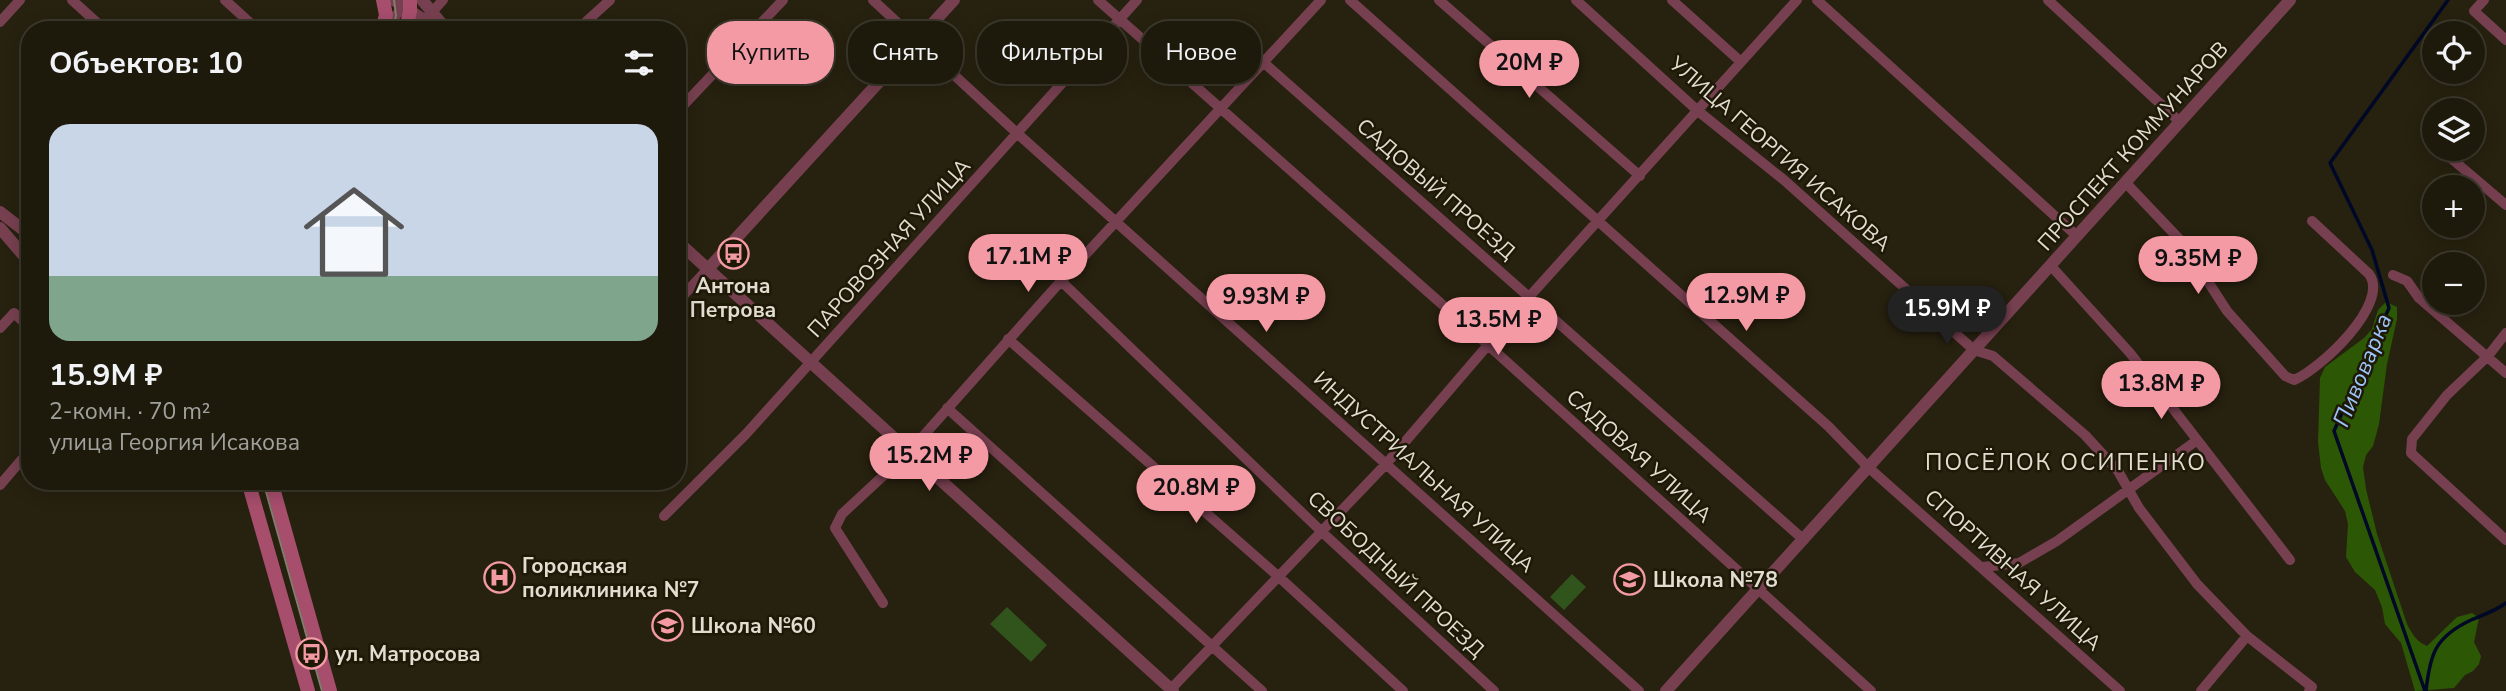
<!DOCTYPE html>
<html lang="ru">
<meta charset="utf-8">
<style>
body{margin:0;font-family:"Nunito Sans",sans-serif;background:#2a2619;color:#f1f3f6;height:100vh;display:flex;flex-direction:column;font-size:26px;white-space:nowrap}
*{box-sizing:border-box;margin:0}
p{font-size:23px;color:#a0a09d}
.icon{flex:none;width:38px;height:38px;fill:none;stroke:currentColor;stroke-width:2;stroke-linecap:round;stroke-linejoin:round}
.map{position:relative;flex:1;overflow:hidden}
.panel{position:absolute;left:21px;top:21px;width:665px;height:469px;display:flex;flex-direction:column;background:#1d190b;border-radius:28px;box-shadow:0 4px 18px #0003,0 0 0 2px #3b382c}
.panel>*{flex:none}
.banner{position:absolute;left:707px;top:21px;width:665px;height:63px;display:flex;gap:14px}
.tools{position:absolute;left:2422px;top:21px;display:grid;gap:14px}
.tools a{display:grid;place-items:center;width:63px;height:63px;border-radius:50%;background:#1d190b;box-shadow:0 4px 18px #0003,0 0 0 2px #3b382c;font-size:35px}
.price{position:absolute;translate:-50% -60px;padding:0 16px;border-radius:24px;background:#f49aa4;color:#111;font-size:23px;line-height:46px;filter:drop-shadow(0 2px 4px #0008)}
.price::after{content:'';position:absolute;left:50%;top:42px;width:21px;height:16px;margin-left:-10px;background:inherit;clip-path:polygon(0 0,100% 0,50% 100%)}
.price.current{background:#222;color:#fff}
ul{padding:0;list-style:none}
li{display:grid;align-content:center;gap:14px;height:371px;padding:0 28px}
li span{display:grid;place-items:center;height:217px;border-radius:21px;color:#555}
li>.icon{margin-inline-start:auto}
span .icon{width:126px;height:126px;fill:#fffc;stroke-width:1}
li b{font-size:30px}
h2{display:flex;justify-content:space-between;align-items:center;height:84px;padding:0 28px;font-size:30px}
.pill{padding:0 24px;border-radius:28px;background:#1d190b;box-shadow:0 4px 18px #0003,0 0 0 2px #3b382c;font-size:24px;line-height:63px}
.pill.current{background:#f49aa4;color:#111}
.map>svg:first-child{display:block}
</style>
<div class="map">
<svg width="2506" height="691" viewBox="0 0 2506 691">
<rect width="100%" height="100%" fill="#27210f"/>
<path fill="#31541c" d="M 1572,574 L 1586,587 L 1564,610 L 1550,597 Z
M 1007,607 L 1047,645 L 1031,662 L 990,624 Z"/>
<path fill="#2c5805" d="M 2386,302 L 2397,307 L 2397,319 L 2387,364 L 2379,424 L 2373,446 L 2366,455 L 2363,467 L 2366,489 L 2377,534 L 2407,624 C 2412,634 2417,642 2427,646 L 2457,617 L 2472,613 L 2479,618 L 2474,642 L 2481,656 L 2479,664 L 2473,671 L 2465,675 L 2454,688 L 2415,691 L 2401,643 L 2385,624 L 2382,607 L 2375,590 L 2355,572 L 2346,557 L 2348,524 L 2345,511 L 2325,480 L 2321,468 L 2318,442 L 2320,378 L 2325,367 L 2364,338 L 2372,329 L 2378,310 Z"/>
<g fill="none" stroke-linecap="round" stroke-linejoin="round">
<path stroke="#000827" stroke-width="3.5" d="M 2425,691 L 2334,431 L 2389,308 L 2372,250 L 2330,163 L 2448,0
M 2426,691 C 2430,654 2435,637 2471,620 C 2483,615 2495,611 2506,603"/>
<path stroke="#774051" stroke-width="10" d="M 72,0 L 105,30
M 225,0 L 258,30
M 873,0 L 1018,134 L 1639,691
M 1098,0 L 1488,345 L 1871,691
M 1350,0 L 1828,426 L 1868,467 L 2120,691
M 1439,0 L 1640,176
M 1576,0 L 1698,111 L 1784,180 L 1974,350 L 1993,356 L 2085,435 L 2118,471 L 2139,508 L 2197,584 L 2247,636 L 2312,687 L 2309,691
M 1672,0 L 1741,62
M 1817,0 L 2077,236
M 2048,0 L 2180,122
M 2484,0 L 2474,11 L 2506,40
M 0,22 L 20,0
M 384,30 L 407,2
M 416,30 L 443,0
M 577,30 L 610,0
M 1263,62 L 1804,540
M 677,112 L 783,0
M 2446,154 L 2506,205
M 2125,182 L 2183,243 L 2227,311 L 2285,376 L 2294,380 C 2319,370 2391,304 2369,274 L 2312,221
M 2051,266 L 2130,353 L 2290,560
M 2393,275 L 2407,281 L 2419,298 L 2506,373
M 1061,281 L 1322,532 L 1494,691
M 677,302 L 708,269
M 0,328 L 14,313 L 30,328
M 2506,333 L 2488,356 L 2447,395 L 2412,439 L 2411,453 L 2506,540
M 1008,339 L 1279,577 L 1403,691
M 947,408 L 1262,691
M 0,485 L 30,450
M 664,516 L 746,434 L 1137,0
M 1983,567 L 2019,563 L 2057,541 L 2196,441
M 883,603 L 835,528 L 842,514 L 909,452 L 1061,281 L 1321,0
M 1171,689 L 1386,464 L 1529,297 L 1797,0
M 2201,691 L 2247,636"/>
<path stroke="#774051" stroke-width="12" d="M 394,0 L 439,30
M 422,0 L 446,29
M 0,212 L 30,235
M 0,228 L 30,263
M 677,241 L 1173,691
M 708,269 L 954,0
M 1666,691 L 2290,0"/>
<path stroke="#a74e6c" stroke-width="14" d="M 382,30 L 386,15 L 383,0
M 406,30 L 410,11 L 410,0
M 248,481 L 308,691
M 271,481 L 330,691"/>
<path stroke="#827d6e" stroke-width="2" d="M 392,30 L 396,16 L 394,0
M 263,481 L 322,691"/>
</g>
<defs>
<symbol id="bus-ring" viewBox="-11 -11 22 22"><circle r="9.5" fill="#1e1806" stroke="#f49aa4" stroke-width="1.5"/><path d="M-5-6H5V4H4V6H2V4H-2V6H-4V4H-5ZM-3.5-4V0h7V-4ZM-3.5 1.2v1.5H-2V1.2ZM2 1.2v1.5H3.5V1.2Z" fill="#f49aa4"/></symbol>
<symbol id="hospital-ring" viewBox="-11 -11 22 22"><circle r="9.5" fill="#1e1806" stroke="#f49aa4" stroke-width="1.5"/><path d="M-5-5h3v3.5h4V-5h3V5h-3V1.5h-4V5h-3Z" fill="#f49aa4"/></symbol>
<symbol id="school-ring" viewBox="-11 -11 22 22"><circle r="9.5" fill="#1e1806" stroke="#f49aa4" stroke-width="1.5"/><path d="M0-5L7-2L0 1L-7-2ZM-4 1L0 2.5L4 1V4Q0 6-4 4Z" fill="#f49aa4"/></symbol>
</defs>
<g fill-rule="evenodd">
<use href="#bus-ring" x="716" y="236" width="35" height="35"/>
<use href="#hospital-ring" x="482" y="560" width="35" height="35"/>
<use href="#school-ring" x="1612" y="562" width="35" height="35"/>
<use href="#school-ring" x="650" y="608" width="35" height="35"/>
<use href="#bus-ring" x="294" y="636" width="35" height="35"/>
</g>
<g text-anchor="middle" stroke-width="5" stroke-linejoin="round" paint-order="stroke">
<g font-size="21" fill="#e1ddd1" stroke="#1e1806">
<text transform="translate(2133 146) rotate(-48)" y="7">ПРОСПЕКТ КОММУНАРОВ</text>
<text transform="translate(1780 154) rotate(41)" y="7">УЛИЦА ГЕОРГИЯ ИСАКОВА</text>
<text transform="translate(1436 189) rotate(41)" y="7">САДОВЫЙ ПРОЕЗД</text>
<text transform="translate(889 248) rotate(-48)" y="7">ПАРОВОЗНАЯ УЛИЦА</text>
<text transform="translate(1639 456) rotate(42)" y="7">САДОВАЯ УЛИЦА</text>
<text transform="translate(1424 472) rotate(42)" y="7">ИНДУСТРИАЛЬНАЯ УЛИЦА</text>
<text transform="translate(2013 570) rotate(42)" y="7">СПОРТИВНАЯ УЛИЦА</text>
<text transform="translate(1396 574) rotate(43)" y="7">СВОБОДНЫЙ ПРОЕЗД</text>
</g>
<g font-size="21" font-weight="bold" fill="#e1ddd1" stroke="#1e1806" text-anchor="start">
<text x="733" y="293" text-anchor="middle">Антона<tspan x="733" dy="24">Петрова</tspan></text>
<text x="522" y="573">Городская<tspan x="522" dy="24">поликлиника №7</tspan></text>
<text x="1653" y="587">Школа №78</text>
<text x="691" y="633">Школа №60</text>
<text x="335" y="661">ул. Матросова</text>
</g>
<g font-size="23" font-style="italic" fill="#9dc4fb" stroke="#1e1806">
<text transform="translate(2362 370) rotate(-68)" y="8">Пивоварка</text>
</g>
<g font-size="23" letter-spacing="2" fill="#e1ddd1" stroke="#1e1806">
<text x="2066" y="470">ПОСЁЛОК ОСИПЕНКО</text>
</g>
</g>
</svg>
<div class="tools">
<a><svg class="icon" aria-label="locate" viewBox="0 0 24 24"><circle cx="12" cy="12" r="6"/><path d="M12 2v4M12 18v4M2 12h4M18 12h4"/></svg></a>
<a><svg class="icon" aria-label="layers" viewBox="0 0 24 24"><path d="M12 4l9 5-9 5-9-5zM3 14l9 5 9-5"/></svg></a>
<a>+</a>
<a>−</a>
</div>
<b class="price" style="left:1529px;top:100px">20M ₽</b>
<b class="price" style="left:1028px;top:294px">17.1M ₽</b>
<b class="price" style="left:2198px;top:296px">9.35M ₽</b>
<b class="price" style="left:1746px;top:333px">12.9M ₽</b>
<b class="price" style="left:1266px;top:334px">9.93M ₽</b>
<b class="price current" style="left:1947px;top:346px">15.9M ₽</b>
<b class="price" style="left:1498px;top:357px">13.5M ₽</b>
<b class="price" style="left:2161px;top:421px">13.8M ₽</b>
<b class="price" style="left:929px;top:493px">15.2M ₽</b>
<b class="price" style="left:1196px;top:525px">20.8M ₽</b>
<div class="banner">
<a class="pill current">Купить</a>
<a class="pill">Снять</a>
<a class="pill">Фильтры</a>
<a class="pill">Новое</a>
</div>
<section class="panel">
<h2>Объектов: 10<svg class="icon" aria-label="filters" viewBox="0 0 24 24"><path d="M4 7h16M4 17h16"/><circle cx="9" cy="7" r="2"/><circle cx="15" cy="17" r="2"/></svg></h2>
<ul>
<li><span style="background:linear-gradient(#c9d6e8 70%,#7fa58c 0)"><svg class="icon" aria-label="home" viewBox="0 0 24 24"><path d="M3 11l9-7 9 7M6 9v11h12V9"/></svg></span><div><b>15.9M ₽</b><p>2-комн. · 70 m²</p><p>улица Георгия Исакова</p></div></li>
</ul>
</section>
</div>
